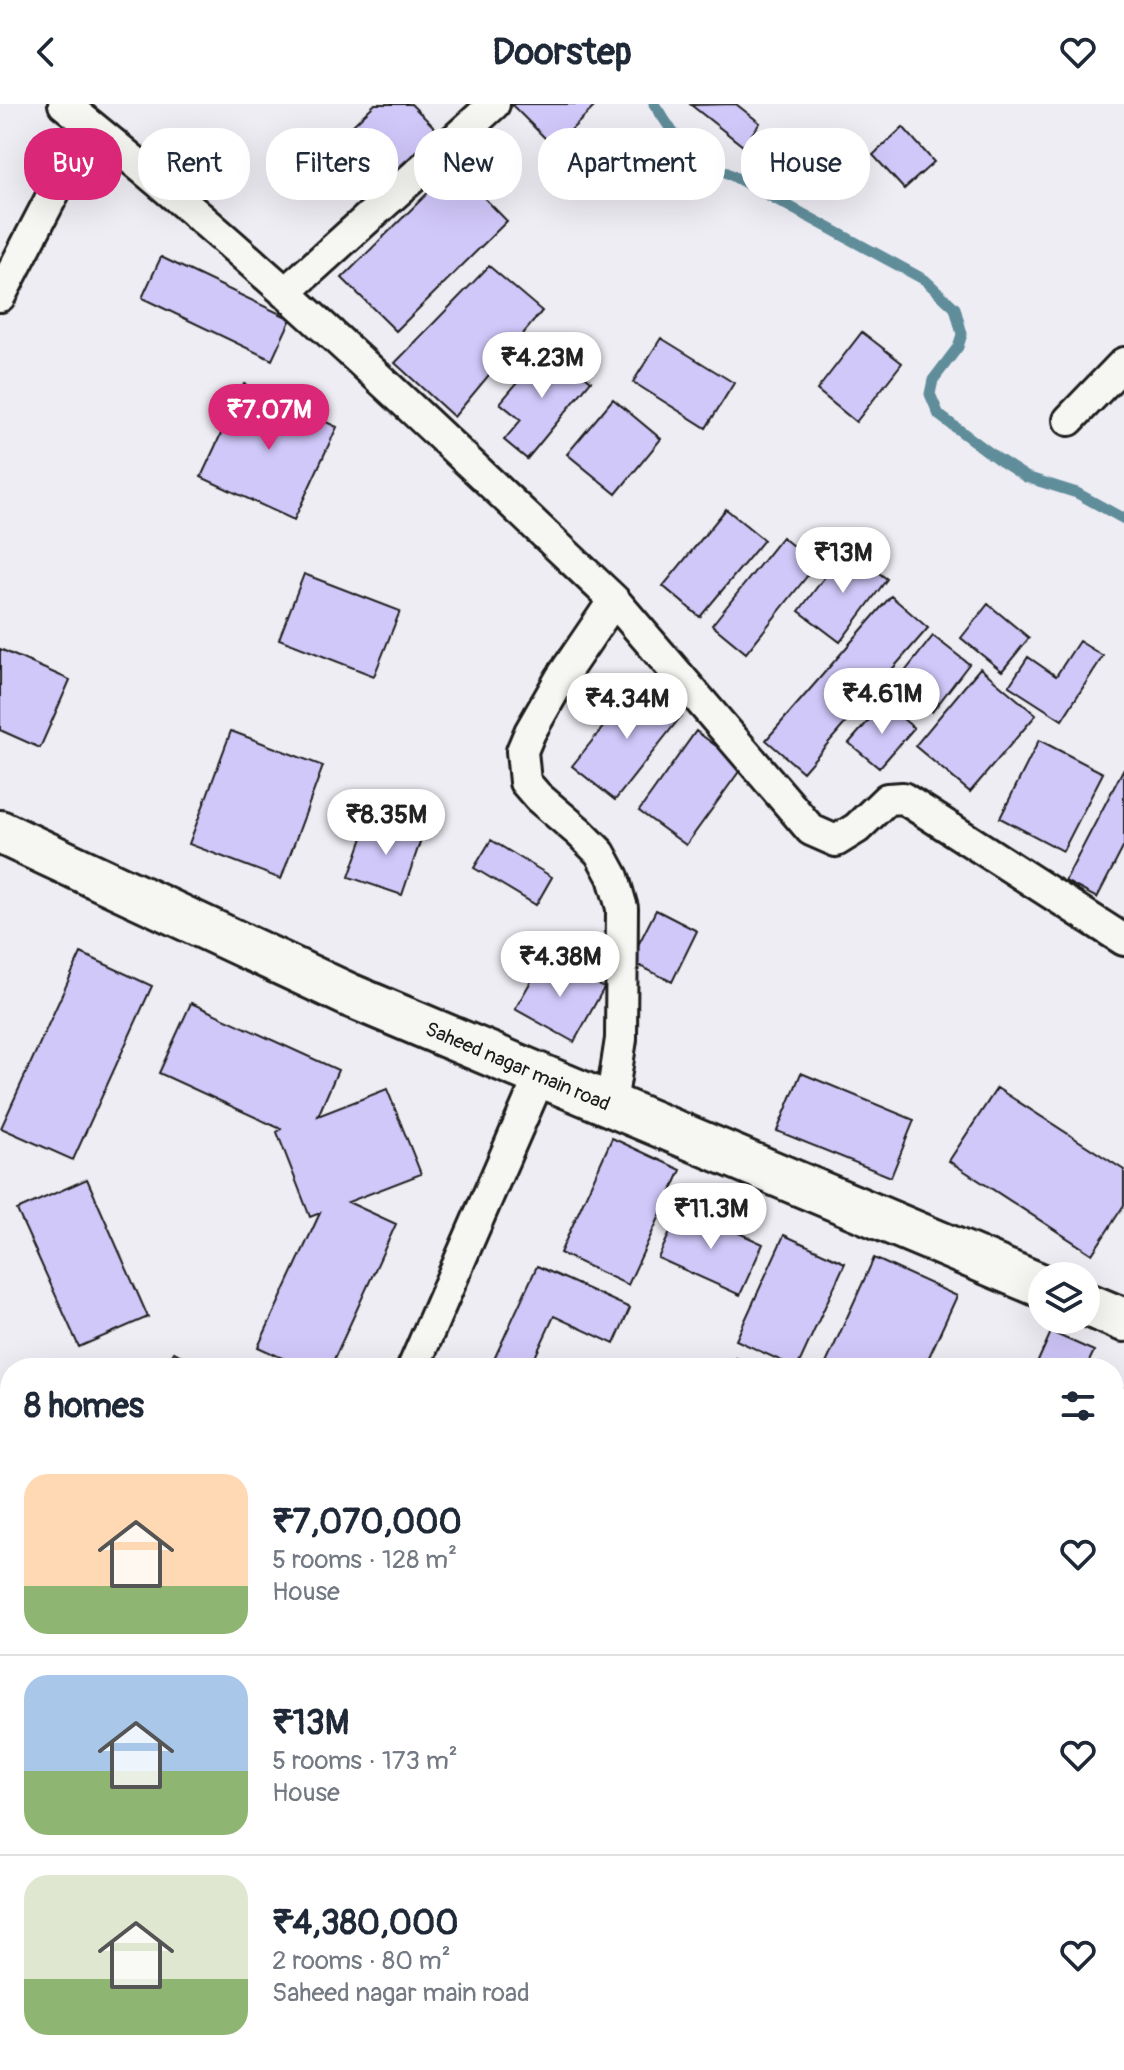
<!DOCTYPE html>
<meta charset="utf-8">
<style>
body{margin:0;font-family:Pangolin,sans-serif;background:#f2f2f3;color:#1f2937;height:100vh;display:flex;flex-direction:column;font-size:30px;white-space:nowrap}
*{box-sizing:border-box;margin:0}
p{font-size:26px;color:#747a83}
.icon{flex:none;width:44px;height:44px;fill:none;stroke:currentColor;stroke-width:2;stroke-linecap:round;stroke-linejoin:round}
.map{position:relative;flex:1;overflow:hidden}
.drawer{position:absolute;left:0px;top:1254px;width:1124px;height:712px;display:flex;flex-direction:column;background:#fff;border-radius:32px 32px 0 0;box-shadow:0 8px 32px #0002}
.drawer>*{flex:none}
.hud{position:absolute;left:24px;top:24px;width:1076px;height:72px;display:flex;gap:16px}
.tools{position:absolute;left:1028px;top:1158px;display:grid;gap:16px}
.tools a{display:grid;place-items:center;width:72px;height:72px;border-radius:50%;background:#fff;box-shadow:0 8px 32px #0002;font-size:40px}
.price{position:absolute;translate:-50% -68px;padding:0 18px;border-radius:28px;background:#fff;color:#222;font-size:26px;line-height:52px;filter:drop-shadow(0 2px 4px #0008)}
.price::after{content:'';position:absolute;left:50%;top:48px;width:24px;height:18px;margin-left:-12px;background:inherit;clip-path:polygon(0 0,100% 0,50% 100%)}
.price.active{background:#db2777;color:#fff}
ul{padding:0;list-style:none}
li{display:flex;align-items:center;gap:24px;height:200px;padding:0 24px}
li+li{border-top:2px solid #e0e1e3}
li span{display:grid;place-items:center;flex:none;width:224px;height:160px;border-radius:24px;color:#555}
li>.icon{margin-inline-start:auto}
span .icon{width:96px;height:96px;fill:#fffc;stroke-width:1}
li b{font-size:34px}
h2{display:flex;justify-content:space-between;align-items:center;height:96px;padding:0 24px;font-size:34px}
.tag{padding:0 28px;border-radius:32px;background:#fff;box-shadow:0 8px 32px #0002;font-size:28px;line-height:72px}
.tag.active{background:#db2777;color:#fff}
header{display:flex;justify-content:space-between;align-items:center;height:104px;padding:0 24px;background:#fff;font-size:36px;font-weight:800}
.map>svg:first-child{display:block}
</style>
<header><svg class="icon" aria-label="back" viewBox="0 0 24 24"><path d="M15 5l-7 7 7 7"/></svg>Doorstep<svg class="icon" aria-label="heart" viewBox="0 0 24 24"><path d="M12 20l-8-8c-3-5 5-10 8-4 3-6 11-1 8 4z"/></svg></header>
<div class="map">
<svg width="1124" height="1966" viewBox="0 0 1124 1966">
<rect width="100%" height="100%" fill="#efedf4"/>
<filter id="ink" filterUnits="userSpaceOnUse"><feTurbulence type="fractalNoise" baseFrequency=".0125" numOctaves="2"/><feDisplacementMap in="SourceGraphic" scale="16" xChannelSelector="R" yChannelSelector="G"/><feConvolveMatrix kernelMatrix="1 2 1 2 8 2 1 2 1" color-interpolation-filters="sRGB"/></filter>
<g filter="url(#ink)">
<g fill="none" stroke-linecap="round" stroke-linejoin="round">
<path stroke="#608d9a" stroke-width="11" d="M 654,0 L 674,30 L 696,52 L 925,176 L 955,204 L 962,230 L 958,243 L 933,276 L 930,290 L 939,311 L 998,355 L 1026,373 L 1077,389 L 1124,415"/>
</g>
<path fill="#d1c8fa" stroke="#1c1c1c" stroke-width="2" d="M 375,0 L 411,0 L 439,28 L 397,69 L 351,23 Z
M 514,0 L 597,0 L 554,43 L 512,1 Z
M 736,0 L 760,19 L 743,42 L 691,1 Z
M 903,23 L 934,58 L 904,85 L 873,51 Z
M 454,63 L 507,117 L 396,227 L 342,174 Z
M 161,153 L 291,215 L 272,256 L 142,194 Z
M 489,162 L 542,207 L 454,313 L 395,259 Z
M 862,228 L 902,259 L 856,318 L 817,286 Z
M 661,234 L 734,279 L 706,324 L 633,278 Z
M 548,242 L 591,277 L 527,355 L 504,336 L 521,316 L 500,299 Z
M 244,280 L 337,323 L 294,416 L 201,373 Z
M 613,295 L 661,335 L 616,390 L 567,350 Z
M 726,405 L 764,436 L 700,513 L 663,482 Z
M 782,433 L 816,461 L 746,549 L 712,521 Z
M 846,445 L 887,475 L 840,538 L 799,507 Z
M 304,470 L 400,507 L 374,572 L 279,535 Z
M 891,492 L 928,524 L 803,668 L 766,636 Z
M 988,500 L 1029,534 L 1002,567 L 961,534 Z
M 933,532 L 969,560 L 932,608 L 896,579 Z
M 1079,537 L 1103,552 L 1062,616 L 1009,582 L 1028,553 L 1056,572 Z
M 0,545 L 70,576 L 40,644 L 0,626 Z
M 980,564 L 1036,611 L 970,688 L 915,642 Z
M 640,577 L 682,611 L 615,696 L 572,662 Z
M 884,599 L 914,624 L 879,664 L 849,639 Z
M 231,627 L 323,662 L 281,775 L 189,740 Z
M 696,627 L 743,662 L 686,741 L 639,707 Z
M 1039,636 L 1103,669 L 1063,747 L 1000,714 Z
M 1124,664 L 1124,742 L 1097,794 L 1065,777 Z
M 370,714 L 422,732 L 402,791 L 349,773 Z
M 491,736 L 552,773 L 536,801 L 474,764 Z
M 656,806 L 697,827 L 672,878 L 630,857 Z
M 81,849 L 152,882 L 73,1056 L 1,1024 Z
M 546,851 L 604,884 L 574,938 L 515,905 Z
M 191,899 L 338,966 L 318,1012 L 387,985 L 421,1070 L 348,1098 L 396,1120 L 330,1264 L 304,1264 L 258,1243 L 320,1109 L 310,1113 L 277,1028 L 281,1025 L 159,969 Z
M 801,969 L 914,1016 L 891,1073 L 777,1027 Z
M 997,984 L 1124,1066 L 1124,1101 L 1092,1150 L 949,1057 Z
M 612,1034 L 681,1066 L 628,1181 L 560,1149 Z
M 87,1075 L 148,1213 L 79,1243 L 17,1106 Z
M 682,1103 L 763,1140 L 740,1191 L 658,1154 Z
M 784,1131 L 845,1159 L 797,1264 L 736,1236 Z
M 874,1154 L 957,1192 L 924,1264 L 824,1264 Z
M 537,1162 L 630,1204 L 614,1240 L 554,1212 L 530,1264 L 490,1264 Z
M 1051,1228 L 1094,1247 L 1086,1264 L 1035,1264 Z
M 174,1248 L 203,1264 L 165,1264 Z
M 736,1254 L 758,1264 L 731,1264 Z
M 1114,1279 L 1124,1284 L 1124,1309 L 1114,1331 Z
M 0,1297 L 10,1310 L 10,1532 L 0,1523 Z
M 1124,1331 L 1124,1356 L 1115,1352 Z
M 1114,1458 L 1124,1462 L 1123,1558 L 1114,1554 Z
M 1114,1624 L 1124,1629 L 1124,1710 L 1114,1705 Z
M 0,1718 L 10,1725 L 10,1740 L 0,1754 Z
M 10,1746 L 10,1808 L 0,1823 L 0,1761 Z
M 10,1817 L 10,1848 L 0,1842 L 0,1831 Z
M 0,1847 L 10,1853 L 10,1956 L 13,1956 L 10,1960 L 0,1954 Z
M 238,1956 L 289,1956 L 285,1966 L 260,1966 Z
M 311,1956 L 405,1956 L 400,1966 L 306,1966 Z
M 423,1956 L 475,1956 L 497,1966 L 418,1966 Z
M 520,1956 L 540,1956 L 535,1966 L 516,1966 Z
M 827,1956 L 1049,1956 L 1044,1966 L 823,1966 Z"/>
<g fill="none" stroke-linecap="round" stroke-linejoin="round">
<defs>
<path id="street" d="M 64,0 C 257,154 435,326 614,496 L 561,574 L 530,628 L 522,647 L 525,678 L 538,693 L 579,728 L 600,749 L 613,773 L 622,804 L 621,935 L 611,1000
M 285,189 L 494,0
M 0,192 L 89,21
M 1069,316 L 1124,259
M 614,496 L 811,726 L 836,737 L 857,724 L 887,695 L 903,694 L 1124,836
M 413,1264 L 541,970
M 1114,1583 L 1124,1588
M 0,1662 L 10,1669
M 610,1956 L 634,1966
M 104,1966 L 109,1956
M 755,1966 L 759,1956"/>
<path id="secondary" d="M 0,728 L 349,891 L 1042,1182
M 1086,1200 L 1124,1216"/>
</defs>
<use href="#street" stroke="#1c1c1c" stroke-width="36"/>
<use href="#secondary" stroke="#1c1c1c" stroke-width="48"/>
<use href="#street" stroke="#f6f6f2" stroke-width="30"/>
<use href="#secondary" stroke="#f6f6f2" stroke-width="42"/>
</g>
</g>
<g text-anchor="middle" stroke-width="7" stroke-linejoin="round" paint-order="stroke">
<g font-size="20" fill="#1c1c1c" stroke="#f6f6f2">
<text transform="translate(518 962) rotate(23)" y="7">Saheed nagar main road</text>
</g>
</g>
</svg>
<div class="tools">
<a><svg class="icon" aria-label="layers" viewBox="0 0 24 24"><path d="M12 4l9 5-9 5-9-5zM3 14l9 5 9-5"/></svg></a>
</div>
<b class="price" style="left:542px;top:296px">₹4.23M</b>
<b class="price active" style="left:269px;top:348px">₹7.07M</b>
<b class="price" style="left:843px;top:491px">₹13M</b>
<b class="price" style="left:882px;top:632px">₹4.61M</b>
<b class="price" style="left:627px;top:637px">₹4.34M</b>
<b class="price" style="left:386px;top:753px">₹8.35M</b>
<b class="price" style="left:560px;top:895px">₹4.38M</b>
<b class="price" style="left:711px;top:1147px">₹11.3M</b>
<div class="hud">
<a class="tag active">Buy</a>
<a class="tag">Rent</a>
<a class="tag">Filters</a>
<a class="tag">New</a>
<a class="tag">Apartment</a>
<a class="tag">House</a>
</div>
<section class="drawer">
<h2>8 homes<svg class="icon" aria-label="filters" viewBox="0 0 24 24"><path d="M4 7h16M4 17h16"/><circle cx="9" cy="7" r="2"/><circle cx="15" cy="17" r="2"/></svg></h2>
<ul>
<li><span style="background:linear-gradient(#ffd9b3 70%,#8fb573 0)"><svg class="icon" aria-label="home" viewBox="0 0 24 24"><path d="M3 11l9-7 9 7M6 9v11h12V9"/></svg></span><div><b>₹7,070,000</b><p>5 rooms · 128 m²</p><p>House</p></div><svg class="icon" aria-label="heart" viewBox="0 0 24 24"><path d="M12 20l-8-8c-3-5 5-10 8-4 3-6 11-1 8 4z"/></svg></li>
<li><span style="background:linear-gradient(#a9c7e8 60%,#8fb573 0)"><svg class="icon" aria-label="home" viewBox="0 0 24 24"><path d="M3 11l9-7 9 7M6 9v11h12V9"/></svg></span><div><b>₹13M</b><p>5 rooms · 173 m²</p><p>House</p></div><svg class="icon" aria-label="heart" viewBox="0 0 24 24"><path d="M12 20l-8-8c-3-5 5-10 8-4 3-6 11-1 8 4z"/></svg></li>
<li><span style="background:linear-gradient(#dfe7d0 65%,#8fb573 0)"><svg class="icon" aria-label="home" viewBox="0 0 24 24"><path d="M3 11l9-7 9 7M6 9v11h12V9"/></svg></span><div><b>₹4,380,000</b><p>2 rooms · 80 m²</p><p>Saheed nagar main road</p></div><svg class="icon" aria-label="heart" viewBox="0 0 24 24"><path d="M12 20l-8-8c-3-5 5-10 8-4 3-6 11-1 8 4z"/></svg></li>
</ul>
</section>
</div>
